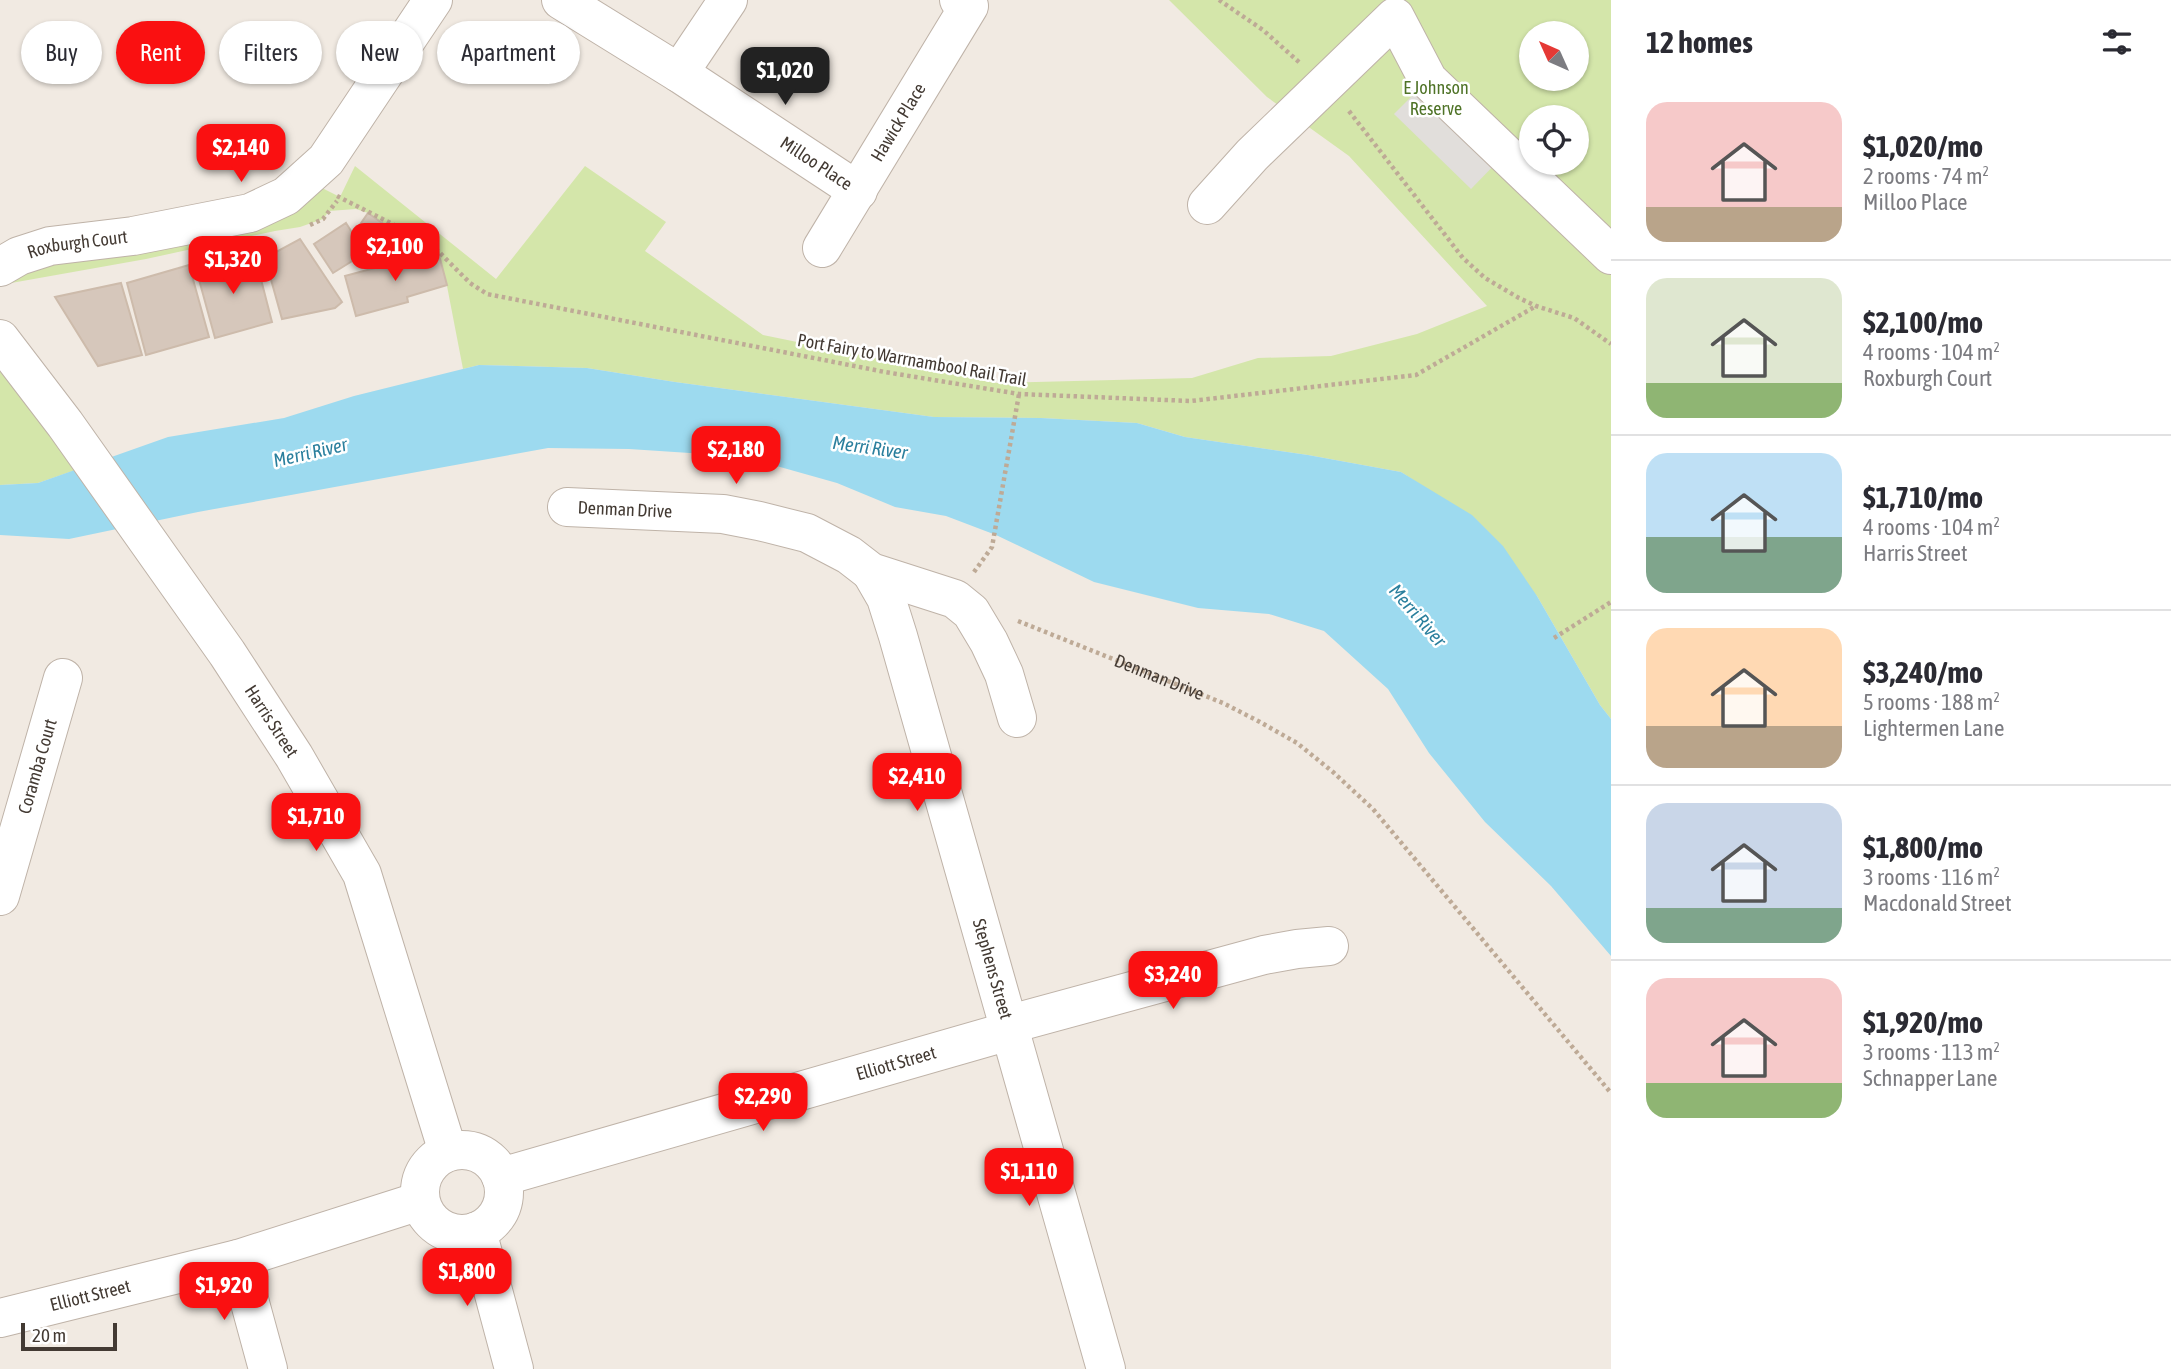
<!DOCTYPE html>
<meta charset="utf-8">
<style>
body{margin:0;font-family:"Asap Condensed",sans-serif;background:#f2f2f3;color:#2b2b33;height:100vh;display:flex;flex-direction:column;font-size:26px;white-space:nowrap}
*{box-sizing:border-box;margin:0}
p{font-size:23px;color:#7c7c81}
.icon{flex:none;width:38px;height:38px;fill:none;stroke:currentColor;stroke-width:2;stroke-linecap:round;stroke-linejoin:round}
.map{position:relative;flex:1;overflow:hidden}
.drawer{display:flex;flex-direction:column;background:#fff;width:560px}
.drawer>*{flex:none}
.banner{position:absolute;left:21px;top:21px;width:665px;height:63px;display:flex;gap:14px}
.needle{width:46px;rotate:315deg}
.fabs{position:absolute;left:1519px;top:21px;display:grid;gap:14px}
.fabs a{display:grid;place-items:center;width:70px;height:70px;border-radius:50%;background:#fff;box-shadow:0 2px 5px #0004;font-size:35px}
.scale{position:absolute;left:21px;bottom:18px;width:96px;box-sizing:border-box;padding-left:7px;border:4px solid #433a33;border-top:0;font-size:19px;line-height:24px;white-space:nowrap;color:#433a33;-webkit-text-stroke:5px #fff;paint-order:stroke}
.price{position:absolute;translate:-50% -60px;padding:0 16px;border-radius:14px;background:#fa1011;color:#fff;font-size:23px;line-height:46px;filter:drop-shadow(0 2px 4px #0008)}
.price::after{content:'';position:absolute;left:50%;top:42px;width:21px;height:16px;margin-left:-10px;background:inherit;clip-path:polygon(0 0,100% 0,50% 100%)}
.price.active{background:#222;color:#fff}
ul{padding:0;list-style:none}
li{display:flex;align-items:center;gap:21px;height:175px;padding:0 35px}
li+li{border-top:2px solid #e1e1e2}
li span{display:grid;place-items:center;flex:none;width:196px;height:140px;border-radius:21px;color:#555}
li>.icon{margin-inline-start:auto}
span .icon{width:84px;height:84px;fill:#fffc;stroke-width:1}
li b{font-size:30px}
h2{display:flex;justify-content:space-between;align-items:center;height:84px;padding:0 35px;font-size:30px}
.pill{padding:0 24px;border-radius:32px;background:#fff;box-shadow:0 2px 5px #0004;font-size:24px;line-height:63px}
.pill.active{background:#fa1011;color:#fff}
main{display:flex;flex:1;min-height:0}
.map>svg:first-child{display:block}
</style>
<main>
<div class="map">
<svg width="1611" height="1369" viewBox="0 0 1611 1369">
<rect width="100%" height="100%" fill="#f1eae2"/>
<path fill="#d4e6aa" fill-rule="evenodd" d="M 1169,0 L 1611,0 L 1611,719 L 1600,705 L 1537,596 L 1435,494 L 1401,472 L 1308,455 L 1185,437 L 1137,423 L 1041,418 L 934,417 L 675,382 L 587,368 L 479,365 L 463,369 L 447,286 L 438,251 L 409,242 L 368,213 L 356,209 L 329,211 L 323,219 L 300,227 L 275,231 L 146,259 L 0,285 L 19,256 L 306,180 L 340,197 L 355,166 L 496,279 L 585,166 L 666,222 L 645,251 L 763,335 L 997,383 L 1192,378 L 1258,358 L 1331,356 L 1417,334 L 1487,306 L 1349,156 L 1267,97 ZM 1531,33 L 1577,33 L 1577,79 L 1531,79 ZM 1531,117 L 1577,117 L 1577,163 L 1531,163 Z
M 0,339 L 93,464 L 38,483 L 0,485 Z"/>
<path fill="#e1dedb" d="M 1428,80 L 1505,154 L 1471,189 L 1394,114 Z"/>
<path fill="#9ddaef" d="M 479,365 L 587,368 L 675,382 L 934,417 L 1041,418 L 1137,423 L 1185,437 L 1308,455 L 1401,472 L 1472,515 L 1503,546 L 1537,596 L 1600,705 L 1611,719 L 1611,956 L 1551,886 L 1485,822 L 1429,753 L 1388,689 L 1324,631 L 1269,614 L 1198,608 L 1094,582 L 996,535 L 946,516 L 895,507 L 837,483 L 773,465 L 705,454 L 629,449 L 548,448 L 198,512 L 69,539 L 0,535 L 0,485 L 38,483 L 168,437 L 284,418 L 354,396 Z"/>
<path fill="#d6c7bb" stroke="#cdbbab" stroke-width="2" d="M 368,213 L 409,242 L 396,262 L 355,232 Z
M 346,223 L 365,253 L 333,273 L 314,244 Z
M 300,239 L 342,302 L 335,308 L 282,319 L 265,258 Z
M 438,251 L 447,285 L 407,297 L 408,302 L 356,316 L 345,276 Z
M 227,256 L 229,267 L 256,260 L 272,322 L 215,338 L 195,265 Z
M 189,265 L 209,337 L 146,355 L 127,283 Z
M 121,283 L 142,355 L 98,366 L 55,297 Z"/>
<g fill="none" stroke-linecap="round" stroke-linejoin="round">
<defs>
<g id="minor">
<path id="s2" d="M 561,0 L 679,73 L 858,191"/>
<path d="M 679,73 L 728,0"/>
<path d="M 1207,205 L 1252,155 L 1395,17 L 1428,80 L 1611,255"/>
<path id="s3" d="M 822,248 L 969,6 L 959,0"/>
<path id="s4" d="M 0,267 L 19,256 L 50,246 L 133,236 L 250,213 L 286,196 L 326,160 L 433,0"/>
<path id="s5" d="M 0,339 L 65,424 L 227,653 L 294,756 L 362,874 L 448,1152"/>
<path id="s6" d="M 567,507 L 723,514 L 759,521 L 807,533 L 849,555 L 871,572 L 955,599 L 971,612 L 989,642 L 1004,674 L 1017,718"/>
<path id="s7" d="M 871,572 L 886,598 L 898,636 L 1106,1369"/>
<path id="s8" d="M 0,896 L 63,678"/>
<path d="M 1007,1025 L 1264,955 L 1297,949 L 1329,946"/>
<circle cx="462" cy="1192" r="42"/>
<path id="s9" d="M 501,1177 L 1009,1031"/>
<path d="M 477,1231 L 514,1369"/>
<path d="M 238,1259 L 268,1369"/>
<path id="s10" d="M 0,1318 L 238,1259 L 420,1201"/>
</g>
</defs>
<use href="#minor" stroke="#bfb3a8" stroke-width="40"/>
<g stroke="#beaa96" stroke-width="4.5" stroke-dasharray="3.5 3.5" stroke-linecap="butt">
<path d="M 1219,0 L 1263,30 L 1300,63"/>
<path d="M 1349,111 L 1463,258 L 1485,278 L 1519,298 L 1536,306 L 1574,318 L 1611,344"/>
<path d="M 337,196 L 430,243 L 470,283 L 487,294 L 885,372 L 1019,394 L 1191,401 L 1416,375 L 1536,306"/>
<path d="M 310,225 L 323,219 L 337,201"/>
<path d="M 974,572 L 992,547 L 1019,394"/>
<path id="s1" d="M 1018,621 L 1223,703 L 1260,722 L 1297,743 L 1333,772 L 1373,809 L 1611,1093"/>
<path d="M 1554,638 L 1611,602"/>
</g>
<use href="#minor" stroke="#fff" stroke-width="38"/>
</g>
<g text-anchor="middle" stroke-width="5" stroke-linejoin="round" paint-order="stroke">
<g font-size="18" fill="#4f7327" stroke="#fff">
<text x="1436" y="94">E Johnson<tspan x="1436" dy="21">Reserve</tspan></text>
</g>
<g font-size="18" fill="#433a33" stroke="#fff">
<text dy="6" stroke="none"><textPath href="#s3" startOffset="147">Hawick Place</textPath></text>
<text dy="6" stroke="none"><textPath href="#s2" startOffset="303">Milloo Place</textPath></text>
<text dy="6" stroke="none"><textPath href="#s4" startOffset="82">Roxburgh Court</textPath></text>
<text transform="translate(912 360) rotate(10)" y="6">Port Fairy to Warrnambool Rail Trail</text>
<text dy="6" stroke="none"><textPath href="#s6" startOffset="58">Denman Drive</textPath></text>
<text dy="6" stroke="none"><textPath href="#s1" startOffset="152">Denman Drive</textPath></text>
<text dy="6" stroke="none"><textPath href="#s5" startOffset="469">Harris Street</textPath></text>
<text dy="6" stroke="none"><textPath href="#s8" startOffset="135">Coramba Court</textPath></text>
<text dy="6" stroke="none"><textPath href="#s7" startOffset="416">Stephens Street</textPath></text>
<text dy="6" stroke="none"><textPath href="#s9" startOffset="411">Elliott Street</textPath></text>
<text dy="6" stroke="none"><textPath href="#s10" startOffset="93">Elliott Street</textPath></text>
</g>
<g font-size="19" font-style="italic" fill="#2a7f9d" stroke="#fff">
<text transform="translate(870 447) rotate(8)" y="7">Merri River</text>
<text transform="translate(310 452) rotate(-13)" y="7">Merri River</text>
<text transform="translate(1418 615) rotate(49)" y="7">Merri River</text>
</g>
</g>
</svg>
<div class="fabs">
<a><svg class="needle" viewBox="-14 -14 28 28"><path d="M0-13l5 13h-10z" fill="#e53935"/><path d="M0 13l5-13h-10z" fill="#7c7c81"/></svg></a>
<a><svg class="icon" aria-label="locate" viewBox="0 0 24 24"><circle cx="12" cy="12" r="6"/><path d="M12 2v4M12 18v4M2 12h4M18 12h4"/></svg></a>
</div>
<div class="scale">20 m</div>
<b class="price active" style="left:785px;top:107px">$1,020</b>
<b class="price" style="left:241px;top:184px">$2,140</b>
<b class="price" style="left:395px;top:283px">$2,100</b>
<b class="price" style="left:233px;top:296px">$1,320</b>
<b class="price" style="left:736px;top:486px">$2,180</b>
<b class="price" style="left:917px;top:813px">$2,410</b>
<b class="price" style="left:316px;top:853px">$1,710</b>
<b class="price" style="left:1173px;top:1011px">$3,240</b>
<b class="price" style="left:763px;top:1133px">$2,290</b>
<b class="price" style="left:1029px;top:1208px">$1,110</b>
<b class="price" style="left:467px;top:1308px">$1,800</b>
<b class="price" style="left:224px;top:1322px">$1,920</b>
<div class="banner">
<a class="pill">Buy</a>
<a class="pill active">Rent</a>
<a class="pill">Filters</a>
<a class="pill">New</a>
<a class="pill">Apartment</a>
</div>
</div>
<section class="drawer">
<h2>12 homes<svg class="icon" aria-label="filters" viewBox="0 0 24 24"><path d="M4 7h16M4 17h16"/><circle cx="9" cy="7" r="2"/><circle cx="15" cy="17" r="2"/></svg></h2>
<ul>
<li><span style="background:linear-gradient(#f6c9c9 75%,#b9a48a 0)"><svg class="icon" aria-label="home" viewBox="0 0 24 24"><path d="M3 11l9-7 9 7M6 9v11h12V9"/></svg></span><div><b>$1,020/mo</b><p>2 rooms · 74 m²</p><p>Milloo Place</p></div></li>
<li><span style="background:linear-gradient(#dfe7d0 75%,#8fb573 0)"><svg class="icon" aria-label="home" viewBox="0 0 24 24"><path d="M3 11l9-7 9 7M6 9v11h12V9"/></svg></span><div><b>$2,100/mo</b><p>4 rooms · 104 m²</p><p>Roxburgh Court</p></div></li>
<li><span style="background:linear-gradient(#bfe0f5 60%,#7fa58c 0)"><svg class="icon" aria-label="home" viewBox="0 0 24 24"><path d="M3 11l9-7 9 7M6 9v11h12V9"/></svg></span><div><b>$1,710/mo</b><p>4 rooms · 104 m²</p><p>Harris Street</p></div></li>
<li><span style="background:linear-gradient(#ffd9b3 70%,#b9a48a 0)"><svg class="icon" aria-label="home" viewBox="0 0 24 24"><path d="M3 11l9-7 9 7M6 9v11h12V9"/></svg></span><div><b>$3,240/mo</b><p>5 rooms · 188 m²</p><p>Lightermen Lane</p></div></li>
<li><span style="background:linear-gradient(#c9d6e8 75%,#7fa58c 0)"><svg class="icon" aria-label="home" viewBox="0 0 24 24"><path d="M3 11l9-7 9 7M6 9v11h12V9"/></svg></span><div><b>$1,800/mo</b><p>3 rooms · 116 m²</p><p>Macdonald Street</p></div></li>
<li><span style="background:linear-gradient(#f6c9c9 75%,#8fb573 0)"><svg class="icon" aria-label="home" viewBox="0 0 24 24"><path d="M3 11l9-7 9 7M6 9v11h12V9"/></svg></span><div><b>$1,920/mo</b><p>3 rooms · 113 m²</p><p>Schnapper Lane</p></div></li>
</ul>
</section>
</main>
